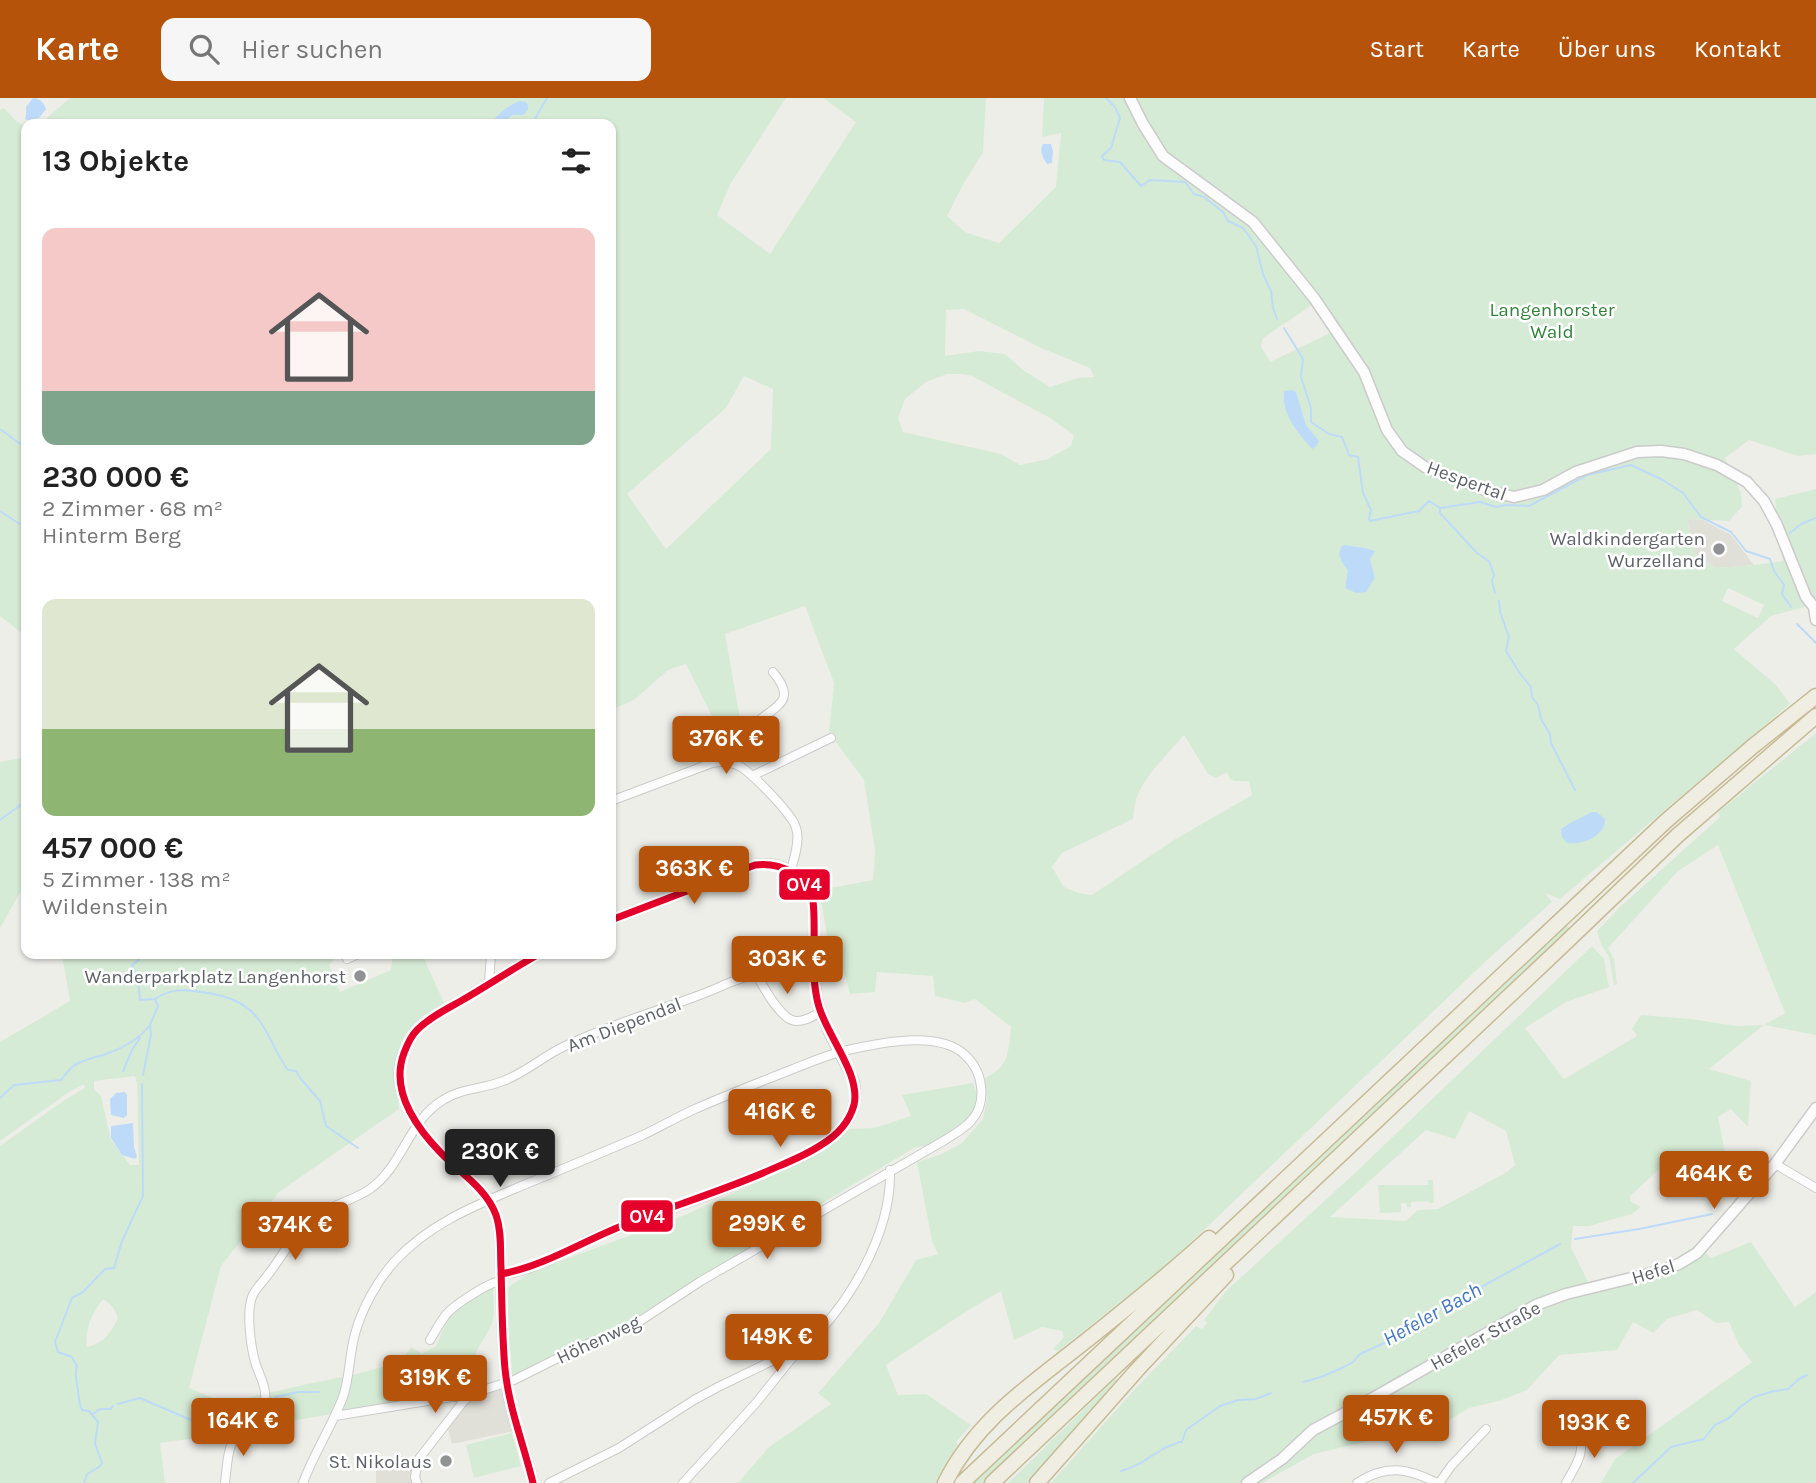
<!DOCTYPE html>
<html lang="de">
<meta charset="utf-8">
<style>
body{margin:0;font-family:Karla,sans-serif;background:#f6f6f6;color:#222;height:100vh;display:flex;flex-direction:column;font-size:26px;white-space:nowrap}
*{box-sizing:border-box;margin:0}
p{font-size:23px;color:#767676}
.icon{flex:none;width:38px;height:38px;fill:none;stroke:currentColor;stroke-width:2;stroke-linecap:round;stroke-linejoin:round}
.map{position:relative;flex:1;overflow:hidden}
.panel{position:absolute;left:21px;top:21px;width:595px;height:840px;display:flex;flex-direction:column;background:#fff;border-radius:14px;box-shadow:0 2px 5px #0004}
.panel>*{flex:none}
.price{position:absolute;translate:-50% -60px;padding:0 16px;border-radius:7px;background:#b45309;color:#fff;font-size:23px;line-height:46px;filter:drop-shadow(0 2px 4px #0008)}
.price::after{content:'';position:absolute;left:50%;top:42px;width:21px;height:16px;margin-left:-10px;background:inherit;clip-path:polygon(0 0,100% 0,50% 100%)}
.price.on{background:#222;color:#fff}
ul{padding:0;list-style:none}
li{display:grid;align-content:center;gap:14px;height:371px;padding:0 21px}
li span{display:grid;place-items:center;height:217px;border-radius:14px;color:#555}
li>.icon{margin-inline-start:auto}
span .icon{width:126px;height:126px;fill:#fffc;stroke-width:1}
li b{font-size:30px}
h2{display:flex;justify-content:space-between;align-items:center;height:84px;padding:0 21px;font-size:30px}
header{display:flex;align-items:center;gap:42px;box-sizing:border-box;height:98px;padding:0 35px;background:#b45309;color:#fff}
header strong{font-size:33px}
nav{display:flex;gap:38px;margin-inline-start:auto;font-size:24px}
.search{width:490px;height:63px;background:#f6f6f6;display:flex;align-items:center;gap:18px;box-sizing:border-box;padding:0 24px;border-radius:14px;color:#767676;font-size:26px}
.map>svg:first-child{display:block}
</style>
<header>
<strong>Karte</strong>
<div class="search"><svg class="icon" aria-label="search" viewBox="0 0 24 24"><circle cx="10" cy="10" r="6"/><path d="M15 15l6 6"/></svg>Hier suchen</div>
<nav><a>Start</a><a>Karte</a><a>Über uns</a><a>Kontakt</a></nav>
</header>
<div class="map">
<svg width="1816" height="1385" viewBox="0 0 1816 1385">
<rect width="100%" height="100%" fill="#eeeee9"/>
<path fill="#e1e0d8" d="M 1687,421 L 1703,422 L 1731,437 L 1754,467 L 1716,470 L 1696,458 Z
M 503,1290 L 514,1333 L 452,1346 L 447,1328 L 472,1298 Z
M 376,1366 L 413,1372 L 414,1385 L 376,1385 Z"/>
<path fill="#d6ebd5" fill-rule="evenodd" d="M 70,0 L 786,0 L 731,85 L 717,117 L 770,156 L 856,24 L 823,0 L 986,0 L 983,54 L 964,85 L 947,118 L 965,134 L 999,145 L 1056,89 L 1061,35 L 1042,39 L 1044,0 L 1816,0 L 1816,356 L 1798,358 L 1749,342 L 1725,360 L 1741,395 L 1742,409 L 1729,423 L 1687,421 L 1696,458 L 1716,470 L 1754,467 L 1783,463 L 1775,401 L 1816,391 L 1816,506 L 1771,518 L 1734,551 L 1777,588 L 1790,606 L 1560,801 L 1545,795 L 1552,804 L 1485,864 L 1164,1170 L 1058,1253 L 1053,1251 L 1064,1239 L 1062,1233 L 1042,1229 L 1014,1242 L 1001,1193 L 967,1213 L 886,1267 L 898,1297 L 926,1296 L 971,1327 L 956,1344 L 958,1347 L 936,1385 L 738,1385 L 769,1349 L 831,1306 L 818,1295 L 879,1225 L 916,1162 L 938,1156 L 932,1143 L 917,1064 L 942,1056 L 962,1045 L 983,1021 L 987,1000 L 985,980 C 1010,968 1008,954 1011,929 L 975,901 L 965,905 L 935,898 L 933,878 L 877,874 L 875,894 L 850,896 L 843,871 L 822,874 L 827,837 L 819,792 L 873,782 L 875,752 L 864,682 L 829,635 L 834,585 L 805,508 L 725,536 L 743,638 L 724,642 L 686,566 L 668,572 L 634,602 L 611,612 L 611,26 L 40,26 ZM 1312,207 L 1323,221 L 1330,235 L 1270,264 L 1261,248 L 1263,240 ZM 964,211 L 1041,250 L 1090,270 L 1094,279 L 1078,280 L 1050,289 L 1023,272 L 1005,256 L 979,253 L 945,258 L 946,212 ZM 947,276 L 962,276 L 972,278 L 1050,320 L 1074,337 L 1071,348 L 1048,361 L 1020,367 L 1001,356 L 903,334 L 898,320 L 905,301 L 926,284 ZM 744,278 L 773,291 L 771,351 L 666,451 L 627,396 L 726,310 ZM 1345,447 L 1365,450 L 1374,453 L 1370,461 L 1375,480 L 1345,490 L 1348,472 L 1340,460 L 1340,451 ZM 1728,490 L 1764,507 L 1758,520 L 1722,503 ZM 1184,637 L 1208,676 L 1216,680 L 1227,674 L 1230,681 L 1235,683 L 1249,683 L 1252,697 L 1174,742 L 1092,797 L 1079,795 L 1064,789 L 1052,769 L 1062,755 L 1133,721 C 1134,712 1135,702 1139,694 C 1149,673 1169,655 1184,637 Z
M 4,10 L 15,22 L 26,29 L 26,536 L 24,537 L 0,518 L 0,12 Z
M 1816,635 L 1816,937 L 1764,927 L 1709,971 L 1751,983 L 1748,1029 L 1731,1011 L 1718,1019 L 1728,1070 L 1686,1078 L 1677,1055 L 1630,1098 L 1630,1103 L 1641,1109 L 1632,1116 L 1589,1128 L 1573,1128 L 1571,1149 L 1588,1184 L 1657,1169 L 1673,1162 L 1696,1147 L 1711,1160 L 1751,1144 L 1795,1209 L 1816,1194 L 1816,1385 L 1601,1385 L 1615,1361 L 1752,1264 L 1739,1247 L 1729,1224 L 1716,1225 L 1697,1212 L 1667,1221 L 1653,1235 L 1633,1224 L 1617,1252 L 1559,1257 L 1527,1292 L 1499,1303 L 1469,1310 L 1428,1335 L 1381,1340 L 1314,1356 L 1262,1385 L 1051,1385 L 1134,1292 L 1196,1228 L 1202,1231 L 1207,1225 L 1204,1222 L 1226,1193 L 1356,1074 L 1592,848 L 1604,861 L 1609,889 L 1566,904 L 1525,930 L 1564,981 L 1637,938 L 1632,931 L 1641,917 L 1691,921 L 1736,928 L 1764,927 L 1785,915 L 1718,747 L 1678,773 L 1608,850 L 1614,861 L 1617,886 L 1614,887 L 1609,859 L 1601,846 L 1597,833 L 1620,809 L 1720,719 L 1718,714 ZM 1469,1013 L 1506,1033 L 1515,1067 L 1507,1074 L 1438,1111 L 1418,1112 L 1406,1123 L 1330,1119 L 1426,1032 L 1455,1041 Z
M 26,659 L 26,784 L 0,830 L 0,664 Z
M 1565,826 L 1571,831 L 1311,1079 L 984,1385 L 970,1385 L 1125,1240 L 1292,1086 Z
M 62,856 L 336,856 L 337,858 L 329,867 L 340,894 L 391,872 L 393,856 L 422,856 L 445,907 L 417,924 L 402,946 L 394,970 L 399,1011 L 279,1094 L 221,1168 L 189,1290 L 225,1305 L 307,1286 L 353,1277 L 401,1264 L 411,1249 L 422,1256 L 436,1248 L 450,1216 L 493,1188 C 493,1199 495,1211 493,1221 C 490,1238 464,1260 477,1277 C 480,1281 487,1284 491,1286 L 478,1291 L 280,1325 L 215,1331 L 212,1338 L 160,1345 L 165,1385 L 0,1385 L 0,1048 L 66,1001 L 85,990 L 84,986 L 69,994 L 0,1043 L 0,944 L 70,903 ZM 135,978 L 137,985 L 139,1067 L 130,1067 L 111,1042 L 101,998 L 94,991 L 94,983 ZM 103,1201 C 111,1206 115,1211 118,1220 C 111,1235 104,1245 87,1249 C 84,1232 93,1214 103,1201 Z
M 973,985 L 977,997 L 977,1009 L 972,1019 L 947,1043 L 914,1050 L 726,1163 L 617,1231 L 564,1251 L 512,1279 L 511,1255 L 506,1237 L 505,1194 L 510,1188 L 531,1174 L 685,1117 L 823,1054 L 850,1031 L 874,1030 L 911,1018 L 902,997 Z
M 1428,1082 L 1433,1082 L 1434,1105 L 1429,1105 L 1429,1103 L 1411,1104 L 1411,1109 L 1407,1109 L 1406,1105 L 1401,1105 L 1401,1114 L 1380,1115 L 1378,1087 L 1428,1087 Z
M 1116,1280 L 1120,1284 L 1027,1385 L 1008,1385 Z
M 512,1335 L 521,1368 L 474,1380 L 466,1347 Z"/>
<path fill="#bddbf8" d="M 33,0 C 40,0 44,5 46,11 L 39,20 L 28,22 L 25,21 L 26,17 L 26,9 Z
M 520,3 L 526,4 L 528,7 L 528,12 L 523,17 L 512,17 L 503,26 L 491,26 C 499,14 507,8 520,3 Z
M 1043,46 L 1051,46 L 1053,53 L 1052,65 L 1047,66 C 1043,59 1039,54 1043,46 Z
M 1291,292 L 1296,294 L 1306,327 L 1319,343 L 1316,349 L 1312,351 C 1298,335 1281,316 1284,293 Z
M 1345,447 L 1365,450 L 1375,453 L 1370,461 L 1375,480 L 1366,494 L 1356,495 L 1345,490 L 1348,472 C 1342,465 1336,457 1342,448 Z
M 1592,714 L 1597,714 L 1605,721 C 1605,739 1582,747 1567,745 L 1562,739 L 1561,731 L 1570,725 Z
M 125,994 L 127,997 L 127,1017 L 124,1020 L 111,1017 L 110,1001 L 116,995 Z
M 133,1025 L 134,1049 L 137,1059 L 135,1061 L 122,1057 L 111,1040 L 111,1028 Z"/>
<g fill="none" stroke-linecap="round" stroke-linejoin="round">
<path stroke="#bddbf8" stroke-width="2" d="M 1106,0 L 1115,9 L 1120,20 L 1111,50 L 1102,58 L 1104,62 L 1120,64 L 1141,88 L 1150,82 L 1185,84 L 1194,96 L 1204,99 L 1223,114 L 1228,123 L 1243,130 L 1256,148 L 1263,176 L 1271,193 L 1273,210 L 1277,221
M 532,26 L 547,0
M 1284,230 L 1303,261 L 1301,279 L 1311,310 L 1311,324 L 1329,336 L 1342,339 L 1349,357 L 1358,359 L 1363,395 L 1371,412 L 1369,421 L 1370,423 L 1419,413 L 1429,403 L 1440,410 L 1480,404 L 1496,409 L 1506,407 L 1529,408 L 1587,377 L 1631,367 L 1663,382 L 1683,395 L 1701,419 L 1731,434 L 1746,453 L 1770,461 L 1774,473 L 1784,487 L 1782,496 L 1791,509
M 0,331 L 26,350
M 1440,411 L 1440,415 L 1477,455 L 1489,463 L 1494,477 L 1492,483 L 1495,495
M 0,413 L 26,430
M 1790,435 L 1801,426 L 1816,420
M 1499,503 L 1500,514 L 1509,539 L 1506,553 L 1519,574 L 1531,589 L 1532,599 L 1538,607 L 1541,621 L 1550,636 L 1551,645 L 1575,692
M 1797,526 L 1816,545
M 0,722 L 26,703
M 134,856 L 139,862 L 132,867 L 138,881 L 140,902 L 155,901 L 158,908 L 150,927 L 151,937 L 143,977
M 155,901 C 170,891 183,891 201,894 C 225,897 248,904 261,925 C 272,941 276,956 288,972 L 296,973 L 301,981 L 320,1003 L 326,1028 L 358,1050
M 123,973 L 132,952 L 140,940
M 0,1000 L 14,987 L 61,982 C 64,978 68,973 72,969 C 81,962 93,960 103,957 C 121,951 139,942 150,927
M 1575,1141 L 1639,1131 L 1712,1116
M 1304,1284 L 1321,1279 L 1344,1269 L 1353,1264 L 1360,1256 L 1400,1238 L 1417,1224 L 1560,1146
M 275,1299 L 299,1294 L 319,1294
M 118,1306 L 140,1300 L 191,1322 L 233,1315 L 253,1304
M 93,1316 L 100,1311 L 111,1311 L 113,1308
M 1121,1373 C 1139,1368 1148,1360 1163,1351 C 1168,1347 1173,1348 1179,1344 L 1182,1344 L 1186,1332 L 1220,1308 L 1238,1302 L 1256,1301 L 1271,1295
M 84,1385 L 87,1376 L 99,1369 L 102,1365 L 95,1346 L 98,1324 L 89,1313 L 82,1312 C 79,1305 79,1301 78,1293 C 77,1283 74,1278 77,1268 L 72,1259 L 58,1254 L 55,1244 L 72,1200 L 83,1194 L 105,1171 L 114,1170 L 122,1143 L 143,1098 L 142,986
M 1633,1385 L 1671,1349 L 1704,1341 L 1715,1327 L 1729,1320 L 1740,1309 L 1754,1299 L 1774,1293 L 1788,1291 L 1799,1281 L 1807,1277"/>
<defs>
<path id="minor" d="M 733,665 C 739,654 743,639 751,630 C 769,609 801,607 773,574
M 752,678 L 831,640
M 611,703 L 712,665 C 722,663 730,663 739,668 C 750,673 783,708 790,719 C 794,723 796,729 797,734 C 799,747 794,760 791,772
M 347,861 L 358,856
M 489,885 L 491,856
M 1775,1066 L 1816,1090
M 430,1242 C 435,1234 439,1226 445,1218 C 452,1208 489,1184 501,1183
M 335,1318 L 470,1296
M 225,1385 C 227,1370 227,1352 235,1339 C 243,1326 262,1319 265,1303 C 267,1291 260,1278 256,1267 C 251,1251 246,1216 252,1199 C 255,1191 262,1185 267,1178 C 283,1158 296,1130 318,1117 C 334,1106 354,1102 370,1091 C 403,1068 408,1023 443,1002 C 461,990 484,991 503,983 C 525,975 542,959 563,949 C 606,928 652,915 697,898 C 717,891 736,880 756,876 C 763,888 780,921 795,923 C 804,924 813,918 821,914
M 303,1385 C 314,1355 332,1328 343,1299 C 350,1279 349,1257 355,1236 C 362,1210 377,1183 395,1163 C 431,1124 479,1106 526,1086 C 565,1070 604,1054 643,1037 C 660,1029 677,1019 695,1011 C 727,997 760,984 793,971 C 811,964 829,956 848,952 C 879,945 939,932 965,957 C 983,973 988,1004 971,1023 C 964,1031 954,1036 945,1042 L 701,1183 L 634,1227 L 578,1250 L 514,1282 L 471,1296 L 463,1304 L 418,1362 L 415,1379 L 417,1385
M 549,1385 L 619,1350 L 694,1302 L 718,1289 L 780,1259 L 798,1253 L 803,1250 C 848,1208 892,1136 890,1072
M 683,1385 L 756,1305 L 796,1255
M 1357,1385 C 1386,1366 1408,1370 1437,1385
M 1439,1385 L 1452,1367 L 1486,1331
M 1566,1385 C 1579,1362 1584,1357 1580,1330"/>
<path id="tertiary" d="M 501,1176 C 537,1172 571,1149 605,1135 C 658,1113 713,1097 765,1074 C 789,1064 816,1054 836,1036 C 851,1022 858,1004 854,984 C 842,957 826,934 818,905 C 812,879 814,851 814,825 C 814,818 814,810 813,803 C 807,777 780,762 755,767 L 611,822
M 533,1385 C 526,1351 510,1317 506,1282 C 502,1247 502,1211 501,1175 C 500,1157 502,1135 496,1117 C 486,1089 460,1075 440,1054 C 415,1027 386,988 406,950 C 409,944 412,937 417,932 C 431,919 450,909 466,900 C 490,885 515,870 539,856"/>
<path id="secondary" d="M 1130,0 L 1143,26 L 1163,58 L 1253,124 L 1314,200 L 1364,274 L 1387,332 L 1402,353 L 1425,369 L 1485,392 L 1514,399 L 1543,392 L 1576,374 L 1637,354 L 1661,353 L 1684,356 L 1717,367 L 1747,384 L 1764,403 L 1777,427 L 1806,499 L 1814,509 L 1816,522
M 1247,1385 L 1282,1361 L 1313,1332 L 1373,1300 L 1536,1207 L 1566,1196 L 1660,1173 L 1679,1166 L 1697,1155 L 1775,1066 L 1816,1010"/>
<path id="motorway" d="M 945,1385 C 976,1323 1029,1288 1082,1246 C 1125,1212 1168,1177 1209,1140
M 962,1385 L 1666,723 L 1752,649 L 1816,598
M 992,1385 L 1558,852 L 1678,737 L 1816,618
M 1037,1385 L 1137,1272 L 1226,1177"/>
</defs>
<use href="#minor" stroke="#cacbc9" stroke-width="10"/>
<use href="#tertiary" stroke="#cacbc9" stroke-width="12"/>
<use href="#secondary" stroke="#cacbca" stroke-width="13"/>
<use href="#motorway" stroke="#c7bb95" stroke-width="17"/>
<use href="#minor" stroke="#fcfcfc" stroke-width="8"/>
<use href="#tertiary" stroke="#fcfcfc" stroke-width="10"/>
<use href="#secondary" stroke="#fcfcfc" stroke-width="10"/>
<use href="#motorway" stroke="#f0eee2" stroke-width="14"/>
<defs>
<path id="bus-1" d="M 501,1176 C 545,1168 583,1143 624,1127 C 670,1109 718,1094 763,1075 C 783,1066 803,1059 821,1047 C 836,1038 849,1025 854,1007 C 861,977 828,939 819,909 C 809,875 817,838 813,803 C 804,777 783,764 755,767 L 611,822
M 533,1385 C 524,1347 509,1311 505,1271 C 502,1238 502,1204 501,1170 C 500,1153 502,1134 496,1117 C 486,1090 460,1075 440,1054 C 415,1028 390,992 404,955 C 407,947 411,938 417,932 C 431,918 449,910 466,900 C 490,886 514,870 539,856"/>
</defs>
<use href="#bus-1" stroke="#fff" stroke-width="12"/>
<use href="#bus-1" stroke="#e4002b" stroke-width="7"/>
</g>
<g fill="#909294" stroke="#fff" stroke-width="2.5">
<circle cx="1719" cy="451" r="7"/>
<circle cx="360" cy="878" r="7"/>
<circle cx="446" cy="1363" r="7"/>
</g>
<g text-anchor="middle" stroke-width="5" stroke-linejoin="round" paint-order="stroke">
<g font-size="19" fill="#30833a" stroke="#fff">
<text x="1552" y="218">Langenhorster<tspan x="1552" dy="22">Wald</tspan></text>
</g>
<g font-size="19" fill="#5d6167" stroke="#fff">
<text transform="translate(1467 382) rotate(20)" y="7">Hespertal</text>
<text transform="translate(624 926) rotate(-21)" y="7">Am Diependal</text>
<text transform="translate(1653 1173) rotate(-17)" y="7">Hefel</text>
<text transform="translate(1485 1237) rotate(-29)" y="7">Hefeler Straße</text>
<text transform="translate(598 1241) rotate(-25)" y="7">Höhenweg</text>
</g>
<g font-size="19" fill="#5d6167" stroke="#fff" text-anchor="end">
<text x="1705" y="447">Waldkindergarten<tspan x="1705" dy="22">Wurzelland</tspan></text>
<text x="346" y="885">Wanderparkplatz Langenhorst</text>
<text x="432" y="1370">St. Nikolaus</text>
</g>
<g font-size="21" font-style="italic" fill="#4076c1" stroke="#fff">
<text transform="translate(1432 1216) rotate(-29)" y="7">Hefeler Bach</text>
</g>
</g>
<g stroke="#fff" stroke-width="2.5">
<rect x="778" y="770" width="53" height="33" rx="7" fill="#e4002b"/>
<rect x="620" y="1101" width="54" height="34" rx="7" fill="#e4002b"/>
</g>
<g font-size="19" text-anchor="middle" font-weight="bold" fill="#fff">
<text x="804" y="793">OV4</text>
<text x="647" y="1125">OV4</text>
</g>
</svg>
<b class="price" style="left:726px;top:678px">376K €</b>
<b class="price" style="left:694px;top:808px">363K €</b>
<b class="price" style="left:787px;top:898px">303K €</b>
<b class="price" style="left:780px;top:1051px">416K €</b>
<b class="price on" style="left:500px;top:1091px">230K €</b>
<b class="price" style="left:1714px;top:1113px">464K €</b>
<b class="price" style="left:767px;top:1163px">299K €</b>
<b class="price" style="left:295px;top:1164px">374K €</b>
<b class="price" style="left:777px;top:1276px">149K €</b>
<b class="price" style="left:435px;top:1317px">319K €</b>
<b class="price" style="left:1396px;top:1357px">457K €</b>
<b class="price" style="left:243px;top:1360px">164K €</b>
<b class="price" style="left:1594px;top:1362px">193K €</b>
<section class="panel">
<h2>13 Objekte<svg class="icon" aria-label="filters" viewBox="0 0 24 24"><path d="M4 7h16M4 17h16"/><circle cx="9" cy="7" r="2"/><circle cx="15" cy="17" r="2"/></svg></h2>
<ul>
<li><span style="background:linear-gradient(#f6c9c9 75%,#7fa58c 0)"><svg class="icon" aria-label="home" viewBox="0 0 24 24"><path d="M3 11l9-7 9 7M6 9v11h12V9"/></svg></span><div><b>230 000 €</b><p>2 Zimmer · 68 m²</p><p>Hinterm Berg</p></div></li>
<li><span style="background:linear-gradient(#dfe7d0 60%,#8fb573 0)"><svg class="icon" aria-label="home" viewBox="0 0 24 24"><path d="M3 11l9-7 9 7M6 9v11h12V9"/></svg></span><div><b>457 000 €</b><p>5 Zimmer · 138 m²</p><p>Wildenstein</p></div></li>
</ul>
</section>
</div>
